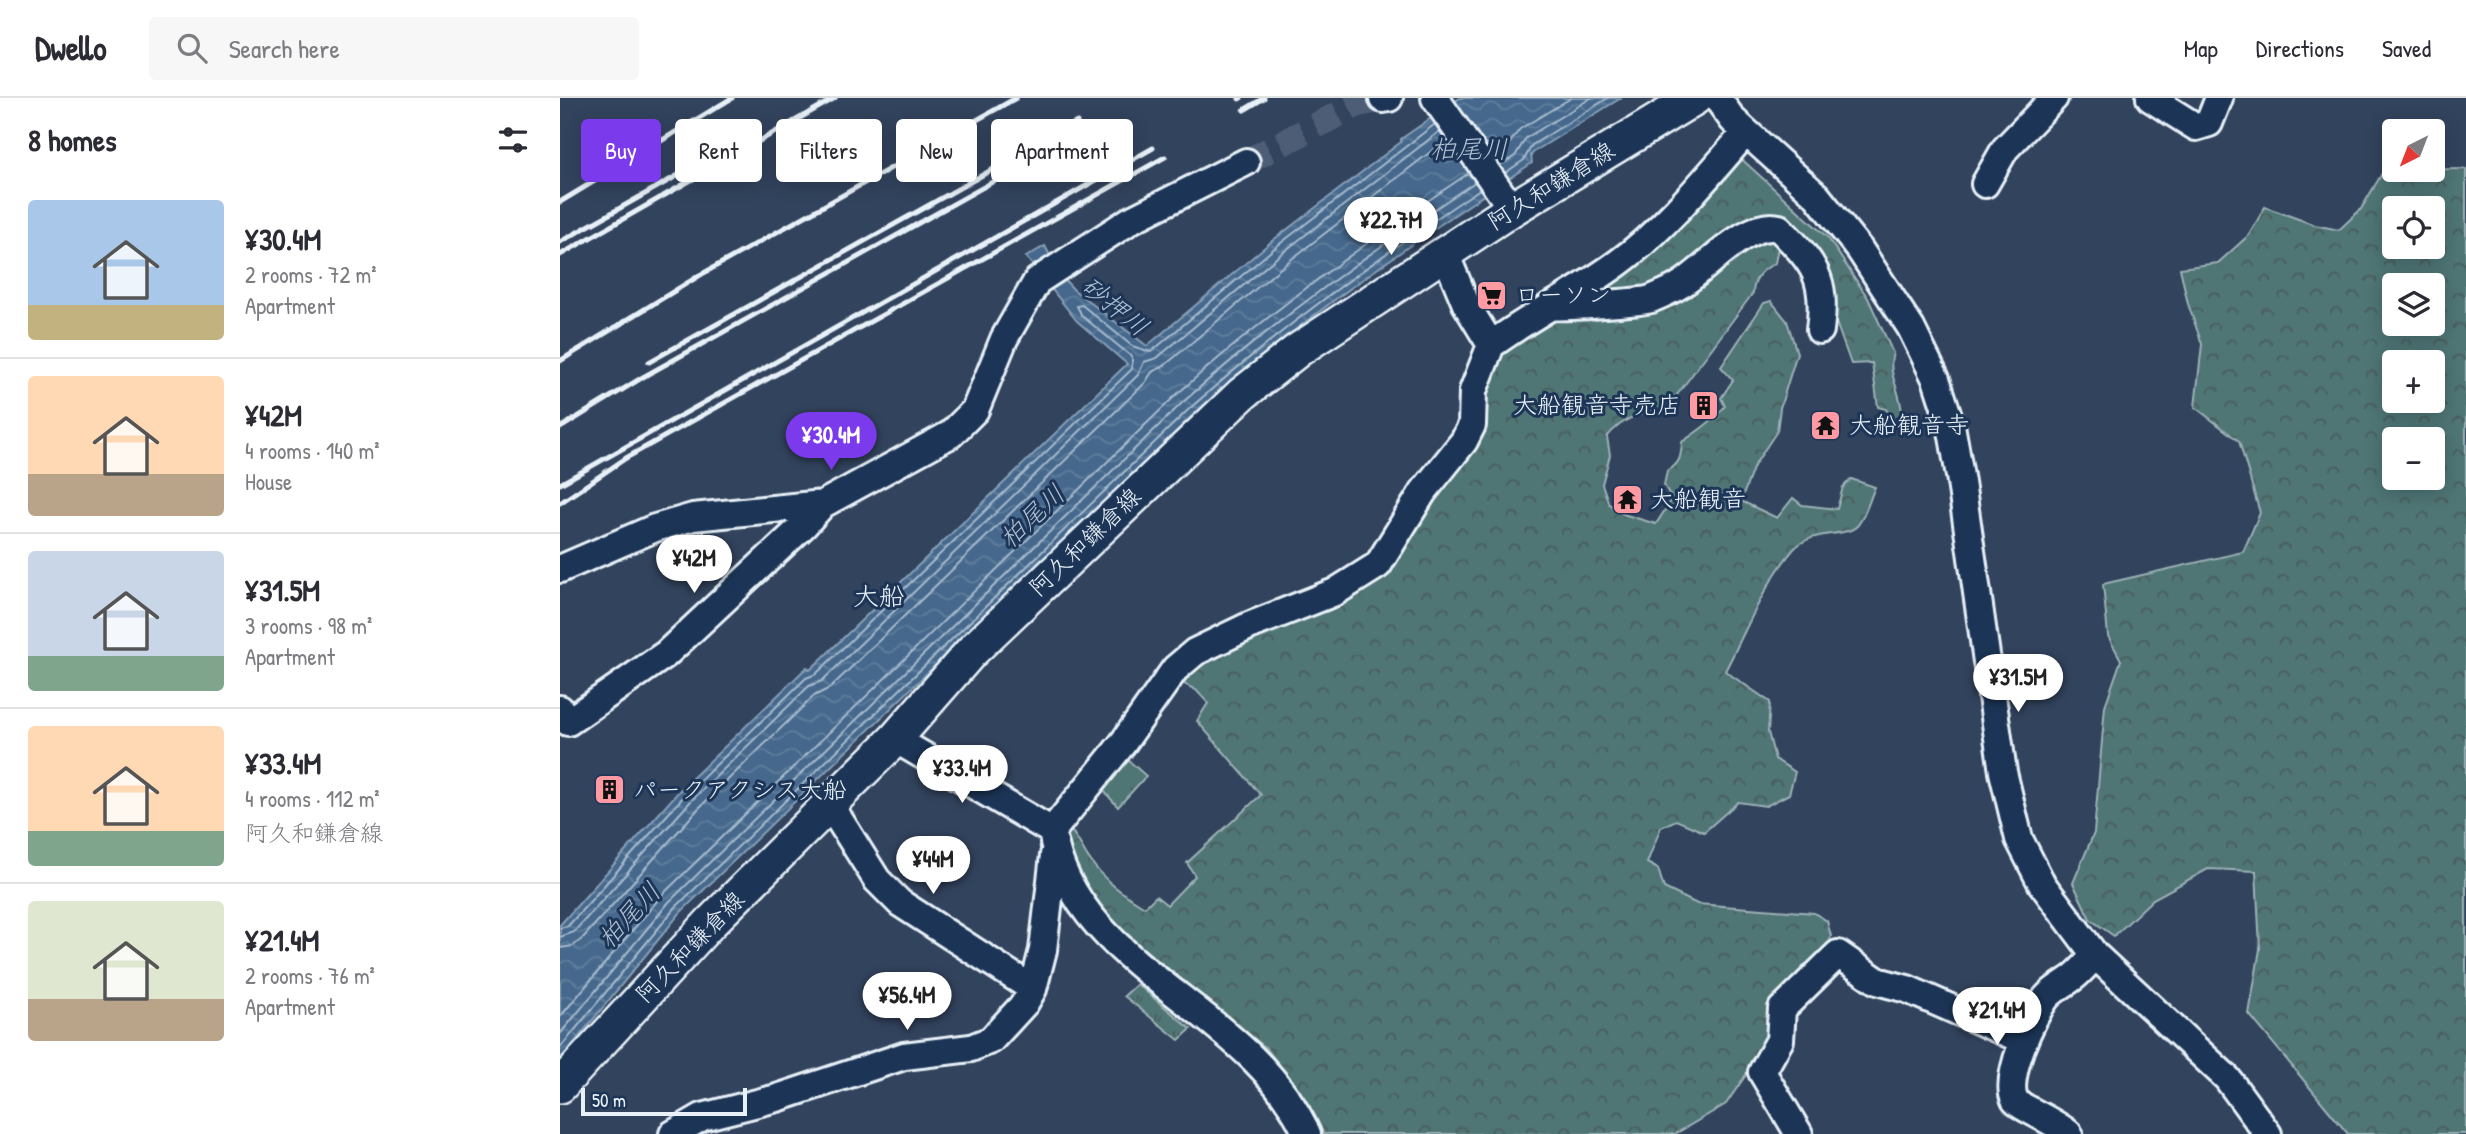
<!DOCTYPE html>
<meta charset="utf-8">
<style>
body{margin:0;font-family:"Patrick Hand","Klee One",sans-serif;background:#f7f7f7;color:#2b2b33;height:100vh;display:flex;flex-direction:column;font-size:26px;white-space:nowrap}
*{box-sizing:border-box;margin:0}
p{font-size:23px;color:#7c7c81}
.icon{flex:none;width:38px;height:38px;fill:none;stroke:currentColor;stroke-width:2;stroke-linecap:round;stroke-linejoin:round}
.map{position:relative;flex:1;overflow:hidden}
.side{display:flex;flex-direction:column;background:#fff;width:560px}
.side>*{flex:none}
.banner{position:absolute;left:21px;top:21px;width:665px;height:63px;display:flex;gap:14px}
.needle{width:46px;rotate:222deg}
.controls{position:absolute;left:1822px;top:21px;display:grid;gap:14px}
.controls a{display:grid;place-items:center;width:63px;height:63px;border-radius:7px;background:#fff;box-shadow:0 4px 18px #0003;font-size:35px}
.scale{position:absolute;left:21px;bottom:18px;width:166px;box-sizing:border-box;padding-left:7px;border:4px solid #e8f1f8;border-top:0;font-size:19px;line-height:24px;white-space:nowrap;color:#e8f1f8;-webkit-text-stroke:5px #1d3557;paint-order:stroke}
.price{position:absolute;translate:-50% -60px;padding:0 16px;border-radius:24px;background:#fff;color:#222;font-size:23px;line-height:46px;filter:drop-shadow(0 2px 4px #0008)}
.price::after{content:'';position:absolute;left:50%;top:42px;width:21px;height:16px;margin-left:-10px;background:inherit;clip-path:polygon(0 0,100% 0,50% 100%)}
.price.selected{background:#7c3aed;color:#fff}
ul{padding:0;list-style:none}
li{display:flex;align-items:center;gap:21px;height:175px;padding:0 28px}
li+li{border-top:2px solid #e1e1e2}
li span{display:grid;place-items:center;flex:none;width:196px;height:140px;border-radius:7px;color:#555}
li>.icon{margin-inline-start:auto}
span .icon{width:84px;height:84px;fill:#fffc;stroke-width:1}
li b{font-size:30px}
h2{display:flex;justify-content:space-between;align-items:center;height:84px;padding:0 28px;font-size:30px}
.chip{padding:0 24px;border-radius:7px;background:#fff;box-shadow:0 4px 18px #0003;font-size:24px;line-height:63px}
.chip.selected{background:#7c3aed;color:#fff}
header{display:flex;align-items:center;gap:42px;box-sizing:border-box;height:98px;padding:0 35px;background:#fff;border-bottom:2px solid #e1e1e2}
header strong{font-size:33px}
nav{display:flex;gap:38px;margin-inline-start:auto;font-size:24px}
.search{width:490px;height:63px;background:#f7f7f7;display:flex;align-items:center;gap:18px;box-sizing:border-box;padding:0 24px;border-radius:7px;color:#7c7c81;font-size:26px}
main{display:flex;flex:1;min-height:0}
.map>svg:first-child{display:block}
</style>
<header>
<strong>Dwello</strong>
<div class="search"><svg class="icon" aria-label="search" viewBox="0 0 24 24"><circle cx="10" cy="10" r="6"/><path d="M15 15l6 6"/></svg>Search here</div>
<nav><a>Map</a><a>Directions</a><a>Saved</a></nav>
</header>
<main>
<section class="side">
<h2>8 homes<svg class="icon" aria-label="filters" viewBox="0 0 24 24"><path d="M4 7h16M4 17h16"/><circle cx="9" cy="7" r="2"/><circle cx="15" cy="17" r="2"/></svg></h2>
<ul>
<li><span style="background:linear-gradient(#a9c7e8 75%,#c2b280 0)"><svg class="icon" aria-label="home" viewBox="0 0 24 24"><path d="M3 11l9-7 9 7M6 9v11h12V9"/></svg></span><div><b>¥30.4M</b><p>2 rooms · 72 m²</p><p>Apartment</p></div></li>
<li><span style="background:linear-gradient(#ffd9b3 70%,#b9a48a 0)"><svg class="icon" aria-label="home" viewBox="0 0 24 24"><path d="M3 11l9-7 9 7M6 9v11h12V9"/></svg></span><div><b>¥42M</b><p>4 rooms · 140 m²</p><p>House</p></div></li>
<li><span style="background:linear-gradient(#c9d6e8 75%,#7fa58c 0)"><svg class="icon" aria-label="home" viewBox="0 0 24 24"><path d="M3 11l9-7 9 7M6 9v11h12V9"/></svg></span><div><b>¥31.5M</b><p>3 rooms · 98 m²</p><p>Apartment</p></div></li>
<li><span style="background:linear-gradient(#ffd9b3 75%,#7fa58c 0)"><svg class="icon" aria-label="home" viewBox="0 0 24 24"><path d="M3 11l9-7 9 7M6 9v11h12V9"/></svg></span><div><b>¥33.4M</b><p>4 rooms · 112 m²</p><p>阿久和鎌倉線</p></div></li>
<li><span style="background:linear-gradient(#dfe7d0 70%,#b9a48a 0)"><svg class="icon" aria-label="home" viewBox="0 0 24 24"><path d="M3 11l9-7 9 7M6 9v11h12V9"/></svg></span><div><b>¥21.4M</b><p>2 rooms · 76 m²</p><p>Apartment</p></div></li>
</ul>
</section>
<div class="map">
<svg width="1906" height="1036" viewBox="0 0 1906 1036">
<defs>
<pattern id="grass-tufts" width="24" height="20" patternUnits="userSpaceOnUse" patternTransform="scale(1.75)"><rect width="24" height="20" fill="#507474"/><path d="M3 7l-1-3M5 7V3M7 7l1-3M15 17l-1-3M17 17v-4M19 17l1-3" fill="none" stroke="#4a5c5d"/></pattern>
<pattern id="forest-crowns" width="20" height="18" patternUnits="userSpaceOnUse" patternTransform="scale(1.75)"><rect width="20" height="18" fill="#507474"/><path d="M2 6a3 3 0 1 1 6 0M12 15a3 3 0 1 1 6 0" fill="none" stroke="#4a5c5d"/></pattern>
<pattern id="water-waves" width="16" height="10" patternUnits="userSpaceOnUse" patternTransform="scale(1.75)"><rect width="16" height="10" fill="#45688c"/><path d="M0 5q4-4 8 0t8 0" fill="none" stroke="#607e9d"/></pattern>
</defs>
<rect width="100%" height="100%" fill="#32435d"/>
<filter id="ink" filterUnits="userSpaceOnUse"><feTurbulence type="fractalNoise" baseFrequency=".0143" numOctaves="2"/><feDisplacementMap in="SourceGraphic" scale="14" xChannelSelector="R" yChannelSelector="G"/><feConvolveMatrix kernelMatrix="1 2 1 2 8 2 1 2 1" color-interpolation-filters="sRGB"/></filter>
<g filter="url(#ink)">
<path fill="url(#grass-tufts)" stroke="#9cb2b6" stroke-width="2" d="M 568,662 L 586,678 L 558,709 L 543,692 Z
M 577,886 L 631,931 L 619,942 L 564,898 Z"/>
<path fill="url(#forest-crowns)" stroke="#9cb2b6" stroke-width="2" fill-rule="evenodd" d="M 1176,56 L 1268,140 L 1308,200 L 1333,255 C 1326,277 1343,295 1342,319 L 1334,324 L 1326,311 L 1318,309 L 1312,265 L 1291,266 L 1269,205 L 1219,143 L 1215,165 C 1201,173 1194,179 1193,195 L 1105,313 C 1083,311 1061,322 1047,339 L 1050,357 L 1042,386 L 1049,406 L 1063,416 L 1096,426 L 1112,401 L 1104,387 L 1107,373 C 1120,366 1121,359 1122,344 C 1138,333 1153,323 1165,308 L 1161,300 L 1173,282 L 1161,269 L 1204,205 L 1211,203 L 1227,223 L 1237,255 L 1220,310 L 1217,333 L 1194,368 L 1181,403 L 1217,420 L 1233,400 L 1242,407 L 1277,411 L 1283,389 L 1291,381 L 1315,389 C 1310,400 1305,420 1297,428 C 1285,440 1251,431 1233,452 C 1204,486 1186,533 1165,573 L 1210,604 L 1208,634 L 1215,661 L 1235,674 L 1229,696 L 1206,708 L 1178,704 L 1144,734 L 1116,722 L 1101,729 L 1087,765 L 1098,771 L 1104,790 L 1137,806 L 1254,815 L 1267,823 L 1271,838 L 1267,858 L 1166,1006 L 1115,1036 L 759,1036 L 733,985 L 706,950 L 560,836 L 518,782 L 502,741 L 509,730 C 519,741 522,751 530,762 C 544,783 563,796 585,809 L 596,798 L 607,807 L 635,778 L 627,765 L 701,697 L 637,623 L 648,605 L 636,592 L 622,585 L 624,575 L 644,558 L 770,506 L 862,414 L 936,254 Z
M 1827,67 L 1834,68 L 1834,72 L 1906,71 L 1906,1036 L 1788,1036 L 1689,916 L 1700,851 L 1696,773 L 1648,771 L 1593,801 L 1554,838 L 1530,821 L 1513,785 L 1534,735 L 1545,608 L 1561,562 L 1548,538 L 1543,486 L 1683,454 L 1700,415 L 1679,343 L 1635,309 L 1642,246 L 1628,206 L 1620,170 L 1658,165 L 1689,137 L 1705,109 L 1755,127 L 1779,132 L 1801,111 ZM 1834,110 L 1872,110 L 1872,149 L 1834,149 ZM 1834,187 L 1872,187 L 1872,226 L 1834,226 ZM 1834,264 L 1872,264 L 1872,303 L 1834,303 ZM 1834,341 L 1872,341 L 1872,380 L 1834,380 Z"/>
<path fill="url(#water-waves)" stroke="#869fb7" stroke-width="2" d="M 900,0 L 1061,0 L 975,53 L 971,57 L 972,65 C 854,143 739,222 633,317 L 120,815 L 0,962 L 0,827 L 120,692 L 247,569 L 250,572 L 567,266 L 517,223 L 466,159 L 485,148 L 500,177 L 514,192 L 587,248 L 712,143 L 841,44 L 841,41 Z"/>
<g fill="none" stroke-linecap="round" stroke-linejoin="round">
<path stroke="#a7bacd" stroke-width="2" d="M 934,59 L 945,51 L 960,31 L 1011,0
M 940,67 L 955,58 L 966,40 L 1031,0
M 945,75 L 964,62 L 972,47 L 1048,0
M 0,830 L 8,828 L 125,697 L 246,580 L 256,576 L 572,271 L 572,259 L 522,218 L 517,208 L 522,207 L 572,248 L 591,254 L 717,148 L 875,26
M 0,839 L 14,834 L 131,703 L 249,588 L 262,583 L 578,277 L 584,264 L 597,260 L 722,155 L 880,33
M 0,850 L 13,848 L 22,841 L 139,710 L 254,598 L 270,590 L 585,285 L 592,274 L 604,268 L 729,163 L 886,42
M 0,919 L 102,797 L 615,298 C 707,215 806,144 909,75
M 0,936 L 109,804 L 622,305 C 714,223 813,152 915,84
M 0,950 L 115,810 L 628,312 C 720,230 818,159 920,91"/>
<path stroke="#4d5d74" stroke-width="26" stroke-dasharray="26 13" stroke-linecap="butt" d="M 686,64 L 798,6 L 823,1"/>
<defs>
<path id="minor" d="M 875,0 L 952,111
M 1157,0 L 1173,22 L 1257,98 L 1300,152 L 1351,230 L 1376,281 L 1391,327 L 1401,384 L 1443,674 L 1459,741 L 1482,786 L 1535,857 L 1667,980 L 1708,1036
M 1590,0 L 1636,29 L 1649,25 L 1659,0
M 823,1 L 829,0
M 1425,86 L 1445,51 L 1494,0
M 990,208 C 999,210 1083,204 1091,201 C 1100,197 1111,193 1120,187 C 1146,172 1187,121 1219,130 C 1254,165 1267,180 1260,232
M 931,247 C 972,217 1017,195 1058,165 C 1106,130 1147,79 1186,34
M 0,471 L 95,430 L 133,419 L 263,406 L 391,336 L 415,312 L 444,241 L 477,183 L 571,122 L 686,64
M 0,611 L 8,624 L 106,556 L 244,427 L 263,406
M 335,641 L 492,733
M 270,707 L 317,782 L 340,805 L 473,891
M 113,1036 L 142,1019 L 217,1000 L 344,958 L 411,950 L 431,942 L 465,905 L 473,891 L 483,852 L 494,757
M 747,1036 C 690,907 513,872 492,733 L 563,645 L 615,571 L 635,554 L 691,527 L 775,494 L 818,467 L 863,394 L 904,343 L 912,327 L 913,293 L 931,247 L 906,206 L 885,155
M 1239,1036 L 1202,974 L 1220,942 L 1222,911 L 1278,856 L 1317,883 L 1347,891 L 1463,942
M 1509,1036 C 1498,1025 1459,1009 1455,1002 C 1443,980 1473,918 1486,900 C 1493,891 1507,885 1516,877 C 1523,871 1529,864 1535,857"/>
<path id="major" d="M 0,988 L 151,824 L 335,641 L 411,554 L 682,296 L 738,252 L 952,111 L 1135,0"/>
</defs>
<use href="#minor" stroke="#e8f1f8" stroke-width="32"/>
<use href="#major" stroke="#e8f1f8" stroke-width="38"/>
<use href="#minor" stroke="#1d3557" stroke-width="26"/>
<use href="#major" stroke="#1d3557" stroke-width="33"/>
<path stroke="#e8f1f8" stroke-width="5" d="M 679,1 L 681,0
M 684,12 L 704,0
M 0,104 L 172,0
M 0,144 L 122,75
M 0,157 L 275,0
M 0,263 L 142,176 L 456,0
M 89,264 L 517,24
M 0,330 L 83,279 L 522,34
M 0,386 L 593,50
M 0,405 L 66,360 L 605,59"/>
</g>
</g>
<defs>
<symbol id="supermarket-square" viewBox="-11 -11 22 22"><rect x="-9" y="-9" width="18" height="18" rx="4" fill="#ff9aa2" stroke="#1d3557"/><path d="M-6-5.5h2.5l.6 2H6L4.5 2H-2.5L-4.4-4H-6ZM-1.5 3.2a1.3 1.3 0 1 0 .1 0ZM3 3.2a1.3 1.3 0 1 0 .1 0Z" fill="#111"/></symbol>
<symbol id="building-square" viewBox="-11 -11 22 22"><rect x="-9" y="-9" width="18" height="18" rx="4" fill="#ff9aa2" stroke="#1d3557"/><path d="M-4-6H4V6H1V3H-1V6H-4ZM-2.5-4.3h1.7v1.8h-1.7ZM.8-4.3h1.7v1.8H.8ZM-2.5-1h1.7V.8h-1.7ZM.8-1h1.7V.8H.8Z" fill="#111"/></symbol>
<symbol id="temple-square" viewBox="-11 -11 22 22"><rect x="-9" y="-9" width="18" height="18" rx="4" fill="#ff9aa2" stroke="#1d3557"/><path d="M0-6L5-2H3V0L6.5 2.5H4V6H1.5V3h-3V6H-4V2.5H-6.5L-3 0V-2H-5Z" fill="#111"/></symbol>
</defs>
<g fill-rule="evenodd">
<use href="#supermarket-square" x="914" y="180" width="35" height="35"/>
<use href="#building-square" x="1126" y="290" width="35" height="35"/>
<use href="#temple-square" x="1248" y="310" width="35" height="35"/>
<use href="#temple-square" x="1050" y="384" width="35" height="35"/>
<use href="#building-square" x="32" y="674" width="35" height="35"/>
</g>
<g text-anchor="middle" stroke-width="6" stroke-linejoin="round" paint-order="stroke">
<g font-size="24" fill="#e8f1f8" stroke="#1d3557">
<text transform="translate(991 88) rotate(-32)" y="8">阿久和鎌倉線</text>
<text transform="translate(525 444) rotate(-44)" y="8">阿久和鎌倉線</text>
<text transform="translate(130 849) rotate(-46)" y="8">阿久和鎌倉線</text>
</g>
<g font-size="24" fill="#e8f1f8" stroke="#1d3557" text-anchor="start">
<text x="955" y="205">ローソン</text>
<text x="1121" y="315" text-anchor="end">大船観音寺売店</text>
<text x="1289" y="335">大船観音寺</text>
<text x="1090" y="409">大船観音</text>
<text x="73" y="700">パークアクシス大船</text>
</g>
<g font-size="26" font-style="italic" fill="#afc1d2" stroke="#1d3557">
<text x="909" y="60">柏尾川</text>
<text transform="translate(555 208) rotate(39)" y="9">砂押川</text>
<text transform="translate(472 418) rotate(-43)" y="9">柏尾川</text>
<text transform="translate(69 817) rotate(-47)" y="9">柏尾川</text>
</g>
<g font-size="26" fill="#e8f1f8" stroke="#1d3557">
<text x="319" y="507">大船</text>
</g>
</g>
</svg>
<div class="controls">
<a><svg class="needle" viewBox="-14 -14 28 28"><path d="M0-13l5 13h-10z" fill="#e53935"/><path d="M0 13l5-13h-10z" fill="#7c7c81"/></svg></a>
<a><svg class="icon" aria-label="locate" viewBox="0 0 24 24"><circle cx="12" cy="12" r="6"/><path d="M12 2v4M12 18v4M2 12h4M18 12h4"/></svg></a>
<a><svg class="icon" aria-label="layers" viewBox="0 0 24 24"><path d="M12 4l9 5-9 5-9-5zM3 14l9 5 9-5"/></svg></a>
<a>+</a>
<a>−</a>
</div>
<div class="scale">50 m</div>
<b class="price" style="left:831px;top:159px">¥22.7M</b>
<b class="price selected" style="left:271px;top:374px">¥30.4M</b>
<b class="price" style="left:134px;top:497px">¥42M</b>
<b class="price" style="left:1458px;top:616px">¥31.5M</b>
<b class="price" style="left:402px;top:707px">¥33.4M</b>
<b class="price" style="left:373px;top:798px">¥44M</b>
<b class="price" style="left:347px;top:934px">¥56.4M</b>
<b class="price" style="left:1437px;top:949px">¥21.4M</b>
<div class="banner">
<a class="chip selected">Buy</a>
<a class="chip">Rent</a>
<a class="chip">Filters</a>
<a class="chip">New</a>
<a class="chip">Apartment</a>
</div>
</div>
</main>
